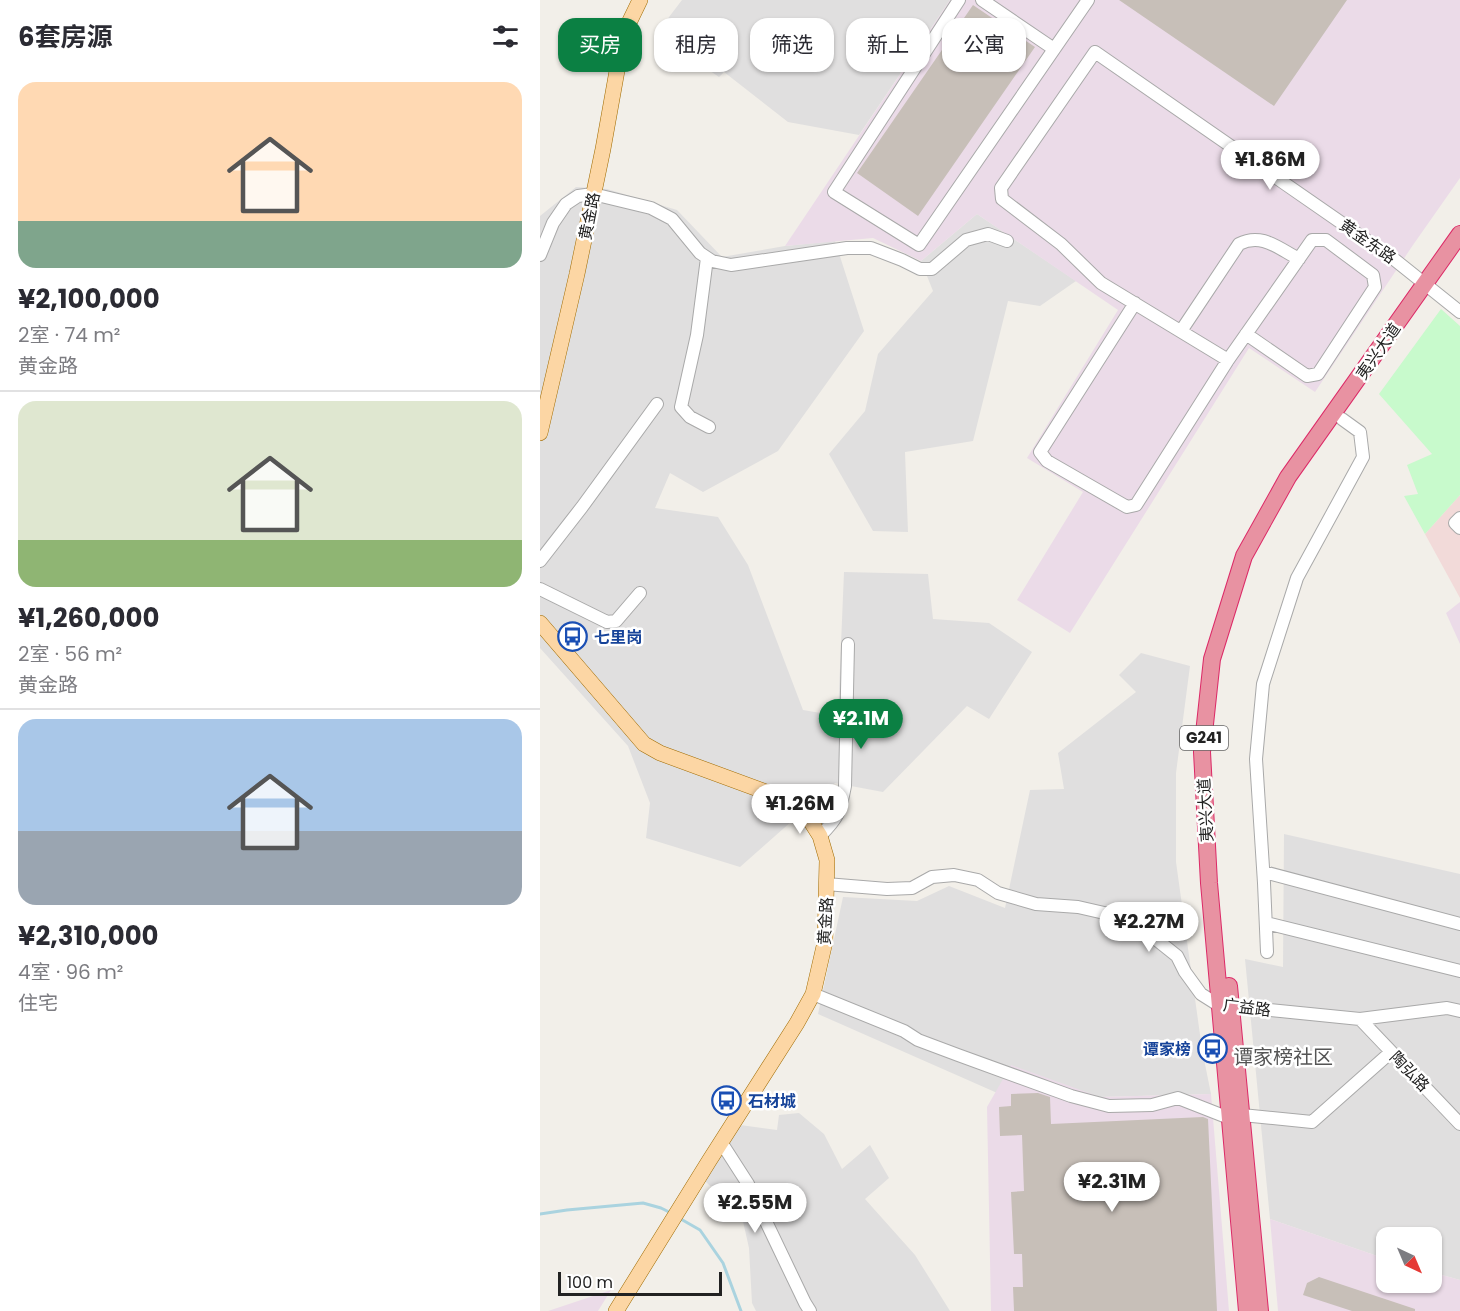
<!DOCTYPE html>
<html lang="zh">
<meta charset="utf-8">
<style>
body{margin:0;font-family:Poppins,"Noto Sans SC",sans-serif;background:#f7f7f7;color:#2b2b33;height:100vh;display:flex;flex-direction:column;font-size:22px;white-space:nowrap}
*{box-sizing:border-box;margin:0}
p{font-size:20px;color:#7c7c81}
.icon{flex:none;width:33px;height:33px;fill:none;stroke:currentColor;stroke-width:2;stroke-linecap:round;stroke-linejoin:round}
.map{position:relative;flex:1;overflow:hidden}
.side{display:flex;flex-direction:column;background:#fff;width:540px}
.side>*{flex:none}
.top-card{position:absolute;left:18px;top:18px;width:570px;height:54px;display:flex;gap:12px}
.needle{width:39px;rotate:136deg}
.fabs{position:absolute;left:836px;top:1227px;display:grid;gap:12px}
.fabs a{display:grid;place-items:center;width:66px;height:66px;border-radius:12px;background:#fff;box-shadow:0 2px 4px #0004;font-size:30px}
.scale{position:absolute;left:18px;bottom:15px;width:164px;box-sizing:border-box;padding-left:6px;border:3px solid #222;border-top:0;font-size:16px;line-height:21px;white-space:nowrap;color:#222;-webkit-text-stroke:4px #fff;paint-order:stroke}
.price{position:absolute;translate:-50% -51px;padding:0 14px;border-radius:21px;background:#fff;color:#222;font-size:20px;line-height:39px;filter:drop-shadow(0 2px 3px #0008)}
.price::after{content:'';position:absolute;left:50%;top:36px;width:18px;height:14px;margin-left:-9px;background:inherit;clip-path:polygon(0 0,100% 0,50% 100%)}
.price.current{background:#0b8043;color:#fff}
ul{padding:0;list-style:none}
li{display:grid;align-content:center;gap:12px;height:318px;padding:0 18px}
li+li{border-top:2px solid #e1e1e2}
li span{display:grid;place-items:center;height:186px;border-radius:18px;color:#555}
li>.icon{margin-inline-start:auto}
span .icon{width:108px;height:108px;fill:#fffc;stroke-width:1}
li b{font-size:26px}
h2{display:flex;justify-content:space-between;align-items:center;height:72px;padding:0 18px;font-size:26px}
.chip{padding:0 21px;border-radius:18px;background:#fff;box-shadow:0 2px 4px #0004;font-size:21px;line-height:54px}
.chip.current{background:#0b8043;color:#fff}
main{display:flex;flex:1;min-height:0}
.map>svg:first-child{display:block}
</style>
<main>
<section class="side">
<h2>6套房源<svg class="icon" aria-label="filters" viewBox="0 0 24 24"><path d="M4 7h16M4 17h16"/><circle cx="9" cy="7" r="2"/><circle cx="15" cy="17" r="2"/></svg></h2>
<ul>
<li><span style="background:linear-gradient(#ffd9b3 75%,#7fa58c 0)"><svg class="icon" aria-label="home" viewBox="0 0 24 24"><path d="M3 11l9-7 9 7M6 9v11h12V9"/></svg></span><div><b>¥2,100,000</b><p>2室 · 74 m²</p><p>黄金路</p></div></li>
<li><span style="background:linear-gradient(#dfe7d0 75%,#8fb573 0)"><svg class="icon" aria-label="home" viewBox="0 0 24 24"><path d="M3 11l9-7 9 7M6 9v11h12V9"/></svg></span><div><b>¥1,260,000</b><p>2室 · 56 m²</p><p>黄金路</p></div></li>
<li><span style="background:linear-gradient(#a9c7e8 60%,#9aa5b1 0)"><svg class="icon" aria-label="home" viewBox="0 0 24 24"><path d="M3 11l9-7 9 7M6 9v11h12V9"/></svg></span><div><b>¥2,310,000</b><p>4室 · 96 m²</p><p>住宅</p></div></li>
</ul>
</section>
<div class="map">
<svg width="920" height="1311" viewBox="0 0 920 1311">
<rect width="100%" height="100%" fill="#f2efe9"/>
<path fill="#e0dfdf" d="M 142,0 L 410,0 L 319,135 L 248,122 L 184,72 L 179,77 L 116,34 Z
M 36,187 L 67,189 L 137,210 L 182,257 L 245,246 L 295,241 L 324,331 L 238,451 L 163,492 L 130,473 L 115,508 L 178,517 L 208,565 L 263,710 L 298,716 L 304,572 L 388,574 L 393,619 L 449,623 L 492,652 L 449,719 L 427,706 L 343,792 L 295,783 L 200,867 L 106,838 L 110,803 L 88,746 L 0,648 L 0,216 Z
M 437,214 L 536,281 L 500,306 L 468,301 L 433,441 L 365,452 L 368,532 L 333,531 L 289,454 L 325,411 L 338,354 L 393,291 L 381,261 Z
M 601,653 L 650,666 L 636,773 L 636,862 L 662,1049 L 671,1094 L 560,1097 L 455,1092 L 278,1014 L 303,897 L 377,901 L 409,886 L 465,908 L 490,790 L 524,789 L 518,753 L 596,692 L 579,675 Z
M 744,834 L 920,874 L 920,1280 L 891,1272 L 891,1238 L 846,1238 L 846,1259 L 730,1219 L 705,959 L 743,967 Z
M 259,1113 L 284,1134 L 302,1169 L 330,1145 L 349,1178 L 325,1199 L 375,1255 L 410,1311 L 216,1311 L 212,1303 L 209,1248 L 202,1217 L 165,1181 L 200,1125 L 237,1130 L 239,1115 Z"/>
<path fill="#f2dad9" d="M 920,495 L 920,598 L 885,534 Z"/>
<path fill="#ebdbe8" d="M 410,0 L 920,0 L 920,178 L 873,245 L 775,392 L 709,348 L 530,633 L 477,600 L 543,492 L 487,458 L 578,310 L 437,214 L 381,261 L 333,238 L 245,246 Z
M 920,602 L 920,644 L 906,613 Z
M 471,1065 L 560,1097 L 671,1094 L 689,1311 L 451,1311 L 447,1107 Z
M 730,1219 L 846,1259 L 846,1282 L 891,1282 L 891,1272 L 920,1280 L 920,1311 L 738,1311 Z
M 71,1290 L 58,1311 L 8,1311 Z"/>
<path fill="#c8facc" d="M 901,309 L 920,326 L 920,495 L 885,534 L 864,496 L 878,494 L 867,465 L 892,454 L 839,394 Z"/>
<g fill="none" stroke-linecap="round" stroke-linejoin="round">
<path stroke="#aad3df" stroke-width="3" d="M 0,1214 L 27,1210 L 103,1203 L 121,1208 L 131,1213
M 139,1218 L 160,1230 L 183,1263 L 201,1311"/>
</g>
<path fill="#c7bfb8" d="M 579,0 L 807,0 L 734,106 Z
M 433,5 L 495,47 L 378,216 L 317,173 Z
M 498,1093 L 510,1097 L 511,1124 L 663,1117 L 668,1119 L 677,1311 L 474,1311 L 473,1287 L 483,1287 L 482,1254 L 474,1254 L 471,1192 L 484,1191 L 482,1135 L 460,1136 L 459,1107 L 471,1106 L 471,1094 Z
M 779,1277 L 875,1309 L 875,1311 L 812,1311 L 763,1295 L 767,1283 Z"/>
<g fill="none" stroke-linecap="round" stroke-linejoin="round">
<defs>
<path id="minor" d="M 419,0 L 294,192 L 379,245 L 548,0
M 442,0 L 514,49
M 0,255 L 13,223 L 26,204 L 38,196 L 53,194 L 111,208 L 132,219 L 160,253 L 172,261 L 191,265 L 307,248 L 331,248 L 362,260 L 380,269 L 392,269 L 426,240 L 448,234 L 467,241
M 167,258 L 157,335 L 141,407 L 150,417 L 169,427
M 595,303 L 500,452 L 507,461 L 587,507 L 596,505 L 688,360 L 772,240 L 786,240 L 833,275 L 835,287 L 778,374 L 767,376 L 706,334
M 641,331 L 699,244 C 722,232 739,249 759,259
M 688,360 L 561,283 L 521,244 L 462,199 L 461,188 L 555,52 L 855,260 L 920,312
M 920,518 L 915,523 L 920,528
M 0,561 L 42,507 L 117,404
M 0,589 L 67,622 L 76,621 L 100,593
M 280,836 C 299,817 300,812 305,786 L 308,644
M 724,872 L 920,924
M 286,884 L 347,889 L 372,888 L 392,877 L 414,875 L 438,880 L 458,893 L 496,904 L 538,907 L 573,915 L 607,932 L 637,956 L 645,972 L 661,994 L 680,1006 L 691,1006 L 820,1019 L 907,1008 L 920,1011
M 726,923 L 920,971
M 727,952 L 724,883 L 716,759 L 723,684 L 757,578 L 823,457 L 820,432 L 802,419
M 273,994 L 364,1031 L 378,1040 L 418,1055 L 531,1096 L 569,1106 L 612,1105 L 638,1098 L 689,1118 L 702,1115 L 772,1122 L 851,1052
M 820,1019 L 920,1124
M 181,1142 L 208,1184 L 265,1303 L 270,1311"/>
<path id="major" d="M 0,433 L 37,274 L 63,149 L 80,54 L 85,31 L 100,0
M 0,623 L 104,744 L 120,753 L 248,800 L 268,817 L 280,836 L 287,860 L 285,942 L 273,994 L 257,1023 L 169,1161 L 76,1311"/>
<path id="highway" d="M 689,986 L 720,1311
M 707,1311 L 669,883 L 662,752 L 672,659 L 704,556 L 748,477 L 920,234"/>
</defs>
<use href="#minor" stroke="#a9a9a9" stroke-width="14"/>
<use href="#major" stroke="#a06b00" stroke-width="16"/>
<use href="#highway" stroke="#dc2a67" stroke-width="18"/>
<use href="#minor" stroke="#fff" stroke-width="12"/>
<use href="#major" stroke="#fcd6a4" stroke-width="15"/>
<use href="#highway" stroke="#e892a2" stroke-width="16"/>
</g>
<defs>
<symbol id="bus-ring" viewBox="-11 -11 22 22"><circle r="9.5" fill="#fff" stroke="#1a4fb4" stroke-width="1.5"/><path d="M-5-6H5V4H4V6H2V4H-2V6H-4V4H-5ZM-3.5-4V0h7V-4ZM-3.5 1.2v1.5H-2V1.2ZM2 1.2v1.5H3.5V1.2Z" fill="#1a4fb4"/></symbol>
</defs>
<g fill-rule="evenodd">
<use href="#bus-ring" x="16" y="620" width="33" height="33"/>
<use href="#bus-ring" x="656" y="1032" width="33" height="33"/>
<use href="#bus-ring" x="170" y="1084" width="33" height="33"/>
</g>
<g text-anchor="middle" stroke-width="5" stroke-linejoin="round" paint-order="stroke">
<rect fill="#fff" stroke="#646464" stroke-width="1.5" x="640" y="726" width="48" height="24" rx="4.5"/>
<g font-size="15" font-weight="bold" fill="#222">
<text x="664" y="743">G241</text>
</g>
<g font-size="16" fill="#222" stroke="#fff">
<text transform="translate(49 216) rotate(-79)" y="6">黄金路</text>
<text transform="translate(828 241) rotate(35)" y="6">黄金东路</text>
<text transform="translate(838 351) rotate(-55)" y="6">夷兴大道</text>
<text transform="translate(665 810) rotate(-93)" y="6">夷兴大道</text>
<text transform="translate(285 921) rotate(-87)" y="6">黄金路</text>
<text transform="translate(707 1007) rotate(7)" y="6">广益路</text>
<text transform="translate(870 1071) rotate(46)" y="6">陶弘路</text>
</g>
<g font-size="16" font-weight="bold" fill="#164399" stroke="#fff" text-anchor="start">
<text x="54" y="643">七里岗</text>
<text x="651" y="1055" text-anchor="end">谭家榜</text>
<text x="208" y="1107">石材城</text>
</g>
<g font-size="20" fill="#555" stroke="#fff">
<text x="743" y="1064">谭家榜社区</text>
</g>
</g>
</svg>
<div class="fabs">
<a><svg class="needle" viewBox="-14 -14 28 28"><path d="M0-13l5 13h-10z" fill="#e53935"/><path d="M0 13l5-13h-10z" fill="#7c7c81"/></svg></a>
</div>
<div class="scale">100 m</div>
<b class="price" style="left:730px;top:191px">¥1.86M</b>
<b class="price current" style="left:321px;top:750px">¥2.1M</b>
<b class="price" style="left:260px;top:835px">¥1.26M</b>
<b class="price" style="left:609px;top:953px">¥2.27M</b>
<b class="price" style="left:572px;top:1213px">¥2.31M</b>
<b class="price" style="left:215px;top:1234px">¥2.55M</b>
<div class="top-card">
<a class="chip current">买房</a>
<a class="chip">租房</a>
<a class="chip">筛选</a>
<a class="chip">新上</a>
<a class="chip">公寓</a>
</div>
</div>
</main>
